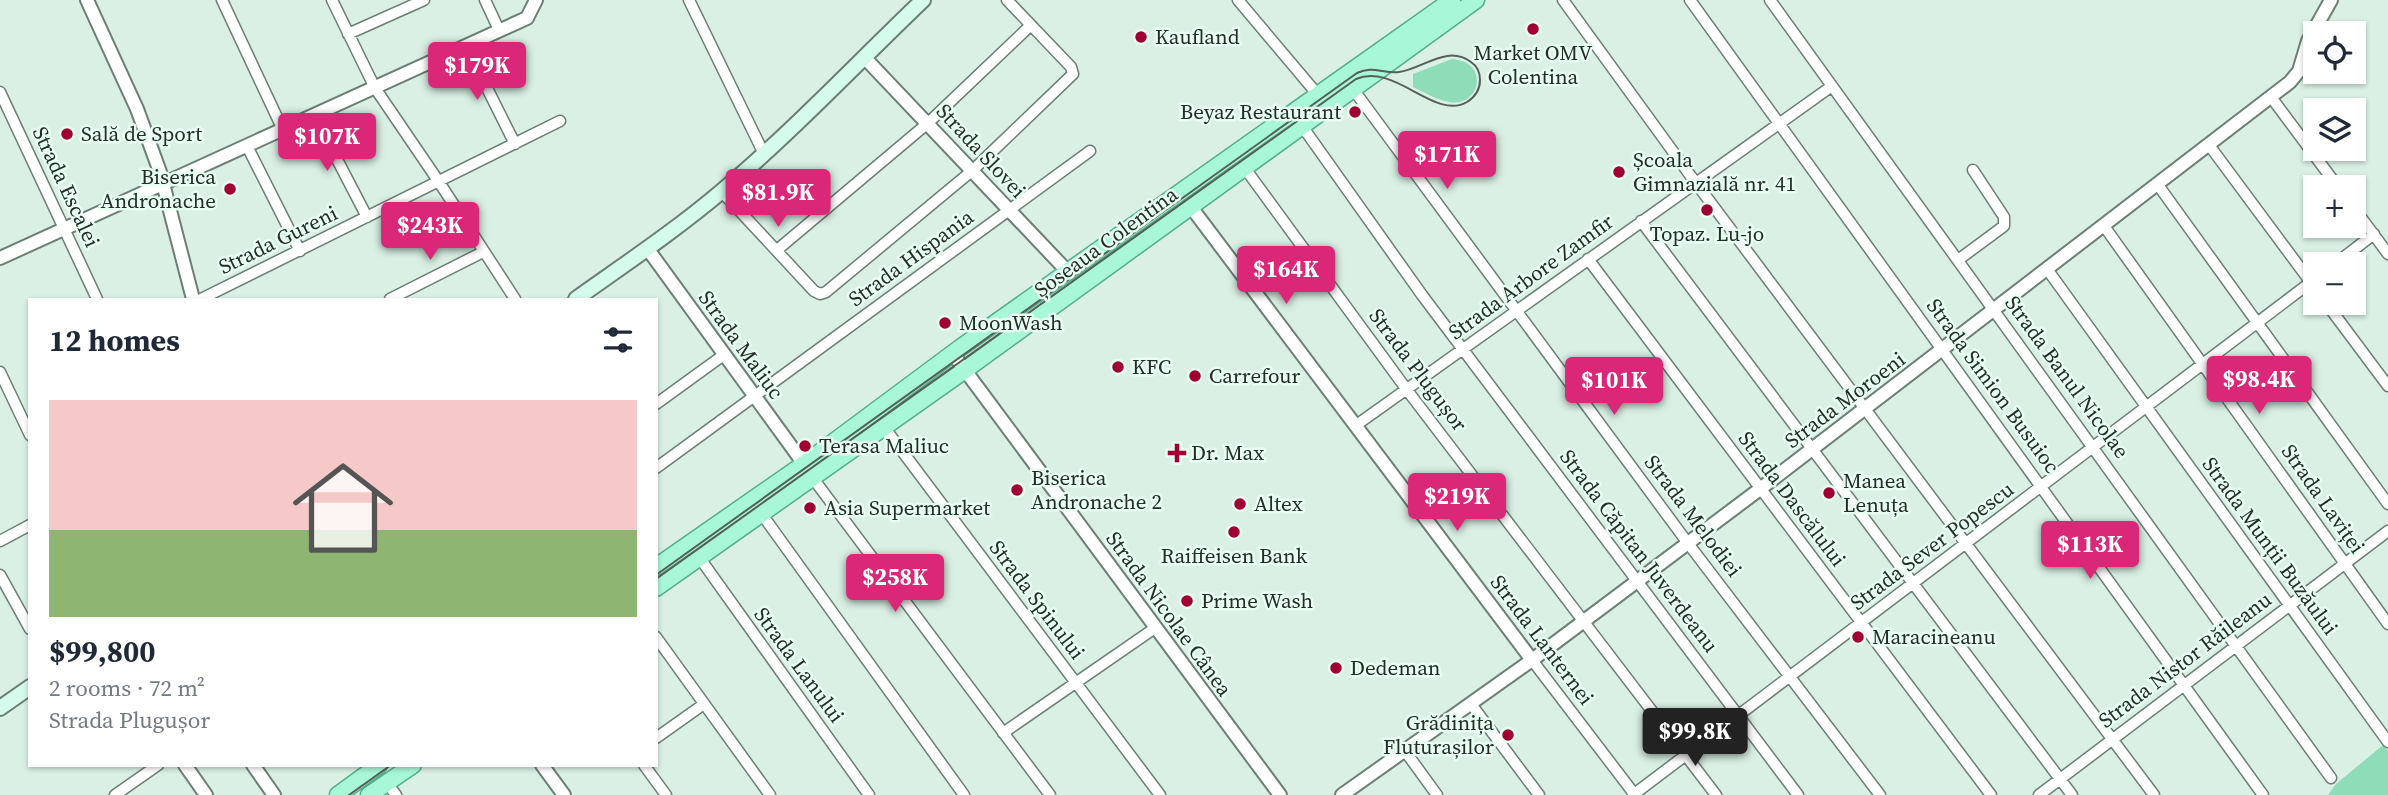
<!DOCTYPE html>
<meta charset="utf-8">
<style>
body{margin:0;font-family:"Source Serif 4",serif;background:#f2f2f3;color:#1f2937;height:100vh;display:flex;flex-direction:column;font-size:26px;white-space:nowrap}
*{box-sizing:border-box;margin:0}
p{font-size:23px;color:#747a83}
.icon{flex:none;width:38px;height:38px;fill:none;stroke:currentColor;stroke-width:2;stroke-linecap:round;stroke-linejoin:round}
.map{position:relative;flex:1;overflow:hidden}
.details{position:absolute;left:28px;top:298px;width:630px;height:469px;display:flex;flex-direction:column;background:#fff;border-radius:0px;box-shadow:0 2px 5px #0004}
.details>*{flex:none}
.fabs{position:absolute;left:2303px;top:21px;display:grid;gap:14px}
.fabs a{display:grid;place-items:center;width:63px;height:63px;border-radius:0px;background:#fff;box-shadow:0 2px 5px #0004;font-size:35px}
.price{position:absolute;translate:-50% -60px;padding:0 16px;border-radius:7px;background:#db2777;color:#fff;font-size:23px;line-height:46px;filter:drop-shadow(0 2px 4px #0008)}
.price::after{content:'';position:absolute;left:50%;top:42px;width:21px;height:16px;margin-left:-10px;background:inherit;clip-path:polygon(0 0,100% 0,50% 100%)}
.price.current{background:#222;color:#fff}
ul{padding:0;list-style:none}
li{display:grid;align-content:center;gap:14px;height:371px;padding:0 21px}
li span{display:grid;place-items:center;height:217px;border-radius:0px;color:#555}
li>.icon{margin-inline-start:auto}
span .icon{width:126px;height:126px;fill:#fffc;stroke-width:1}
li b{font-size:30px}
h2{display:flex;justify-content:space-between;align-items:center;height:84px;padding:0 21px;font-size:30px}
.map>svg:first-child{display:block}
</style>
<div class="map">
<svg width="2388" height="795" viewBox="0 0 2388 795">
<rect width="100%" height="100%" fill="#daf0e5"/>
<path fill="#8fdcb9" d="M 1452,59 C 1491,62 1480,108 1449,102 C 1437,100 1424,92 1413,87 L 1413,74 Z
M 2383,745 L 2388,751 L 2388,795 L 2328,795 L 2336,784 Z"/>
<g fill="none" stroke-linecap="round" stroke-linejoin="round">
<defs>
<path id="minor" d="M 222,0 L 283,130
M 332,0 L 375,88 L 439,182 L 515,299
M 485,0 L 499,30
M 689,0 L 764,154
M 1238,0 L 1318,95
M 1563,0 L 1690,175 L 2154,795
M 1690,0 L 2263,795
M 1770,0 L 2331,778
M 348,34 L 424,0
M 466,46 L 515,144
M 1353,89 L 1687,542 L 1880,795
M 0,92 L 97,299
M 2271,97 L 2338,187
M 314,115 L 367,217
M 1302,126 L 1422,295 L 1798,795
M 2209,145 L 2315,288
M 247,146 L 300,251
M 1244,167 L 1407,390 L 1716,795
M 2158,185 L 2388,504
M 722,192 L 814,291 L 820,294 L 826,292 L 973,170 L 1073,74 L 1071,67 L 1007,0
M 2354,208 L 2388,254
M 1641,221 L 2072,795
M 2104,226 L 2388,624
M 777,250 L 928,123 L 1031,25
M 1588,259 L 1991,795
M 1958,260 L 2004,226 L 2004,217 L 1973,170
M 2335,264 L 2374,234
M 2047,269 L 2388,742
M 201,299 L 560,121
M 390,299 L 483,252
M 2326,303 L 2388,386
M 0,372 L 30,435
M 656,404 L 725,354
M 1355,426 L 1832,86
M 884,427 L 1160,795
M 656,468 L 1090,151
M 812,477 L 1050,795
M 761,513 L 964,795
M 0,541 L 30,525
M 699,557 L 869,795
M 0,575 L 30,629
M 656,637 L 770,795
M 1532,660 L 1635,795
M 1471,704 L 1539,795
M 1003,733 L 1155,628
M 656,738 L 704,704
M 1405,751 L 1437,795
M 644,765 L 666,795
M 387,783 L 396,795
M 115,795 L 158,765
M 1633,795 L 2315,279
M 2039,795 L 2388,531"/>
<path id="tertiary" d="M 87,0 L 137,109 L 160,172 L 193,299
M 864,57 L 1069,273
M 1191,207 L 1532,660
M 647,248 L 804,464
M 0,258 L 527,18 L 536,0
M 953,354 L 1280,795
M 185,765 L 206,795
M 253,765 L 274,795
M 542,765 L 564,795
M 1342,795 L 1532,660 L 1760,489 L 2290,82 L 2299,71 L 2308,41 L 2331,0"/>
<path id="secondary" d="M 576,299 C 625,264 676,230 722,191 C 792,132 856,64 923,0
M 0,708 L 30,687"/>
<path id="primary" d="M 656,567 L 804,464 L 960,348 L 1452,0
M 656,588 L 965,370 L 1476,0
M 338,795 L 379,765
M 369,795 L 413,765"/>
</defs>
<use href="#minor" stroke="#6b7f75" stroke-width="13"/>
<use href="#tertiary" stroke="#6b7f75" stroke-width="16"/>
<use href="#secondary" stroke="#6b7f75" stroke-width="18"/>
<use href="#primary" stroke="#54ae8a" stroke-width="19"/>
<use href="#minor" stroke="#fff" stroke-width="10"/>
<use href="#tertiary" stroke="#fff" stroke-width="12"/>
<use href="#secondary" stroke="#d4fbec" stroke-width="14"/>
<use href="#primary" stroke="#a8f8d8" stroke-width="16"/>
<path stroke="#54605a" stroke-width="2" d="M 656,575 L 1357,73 C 1372,65 1384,74 1399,72 C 1423,69 1447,44 1471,62 C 1477,66 1480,73 1480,80 C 1480,89 1475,97 1467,102 C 1435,121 1394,62 1356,79 L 656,579
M 349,795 L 391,765"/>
</g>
<g fill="#a10034" stroke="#e7fef2" stroke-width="2.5">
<circle cx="1533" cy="29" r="7"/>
<circle cx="1141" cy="37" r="7"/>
<circle cx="1355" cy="112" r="7"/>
<circle cx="67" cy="134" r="7"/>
<circle cx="1619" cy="172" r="7"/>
<circle cx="230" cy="189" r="7"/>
<circle cx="1707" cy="210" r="7"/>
<circle cx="945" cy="323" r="7"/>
<circle cx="1118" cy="367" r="7"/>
<circle cx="1195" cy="376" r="7"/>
<circle cx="805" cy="446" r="7"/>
<path d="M1173.5 442.5h7v7h7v7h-7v7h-7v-7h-7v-7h7z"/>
<circle cx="1017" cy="490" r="7"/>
<circle cx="1829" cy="493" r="7"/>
<circle cx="1240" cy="504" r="7"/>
<circle cx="810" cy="508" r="7"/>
<circle cx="1234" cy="532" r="7"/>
<circle cx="1187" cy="601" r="7"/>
<circle cx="1858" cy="637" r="7"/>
<circle cx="1336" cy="668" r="7"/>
<circle cx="1508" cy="735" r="7"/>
</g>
<g text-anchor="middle" stroke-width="5" stroke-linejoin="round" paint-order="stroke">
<g font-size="21" fill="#252d29" stroke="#e7fef2" text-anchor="start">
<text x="1155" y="44">Kaufland</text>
<text x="1533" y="60" text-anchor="middle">Market OMV<tspan x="1533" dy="24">Colentina</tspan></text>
<text x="1341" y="119" text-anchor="end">Beyaz Restaurant</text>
<text x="81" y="141">Sală de Sport</text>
<text x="1633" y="167">Școala<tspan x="1633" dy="24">Gimnazială nr. 41</tspan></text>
<text x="216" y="184" text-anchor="end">Biserica<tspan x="216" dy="24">Andronache</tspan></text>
<text x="1707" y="241" text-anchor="middle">Topaz. Lu-jo</text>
<text x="959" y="330">MoonWash</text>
<text x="1132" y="374">KFC</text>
<text x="1209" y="383">Carrefour</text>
<text x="819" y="453">Terasa Maliuc</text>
<text x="1191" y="460">Dr. Max</text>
<text x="1031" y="485">Biserica<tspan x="1031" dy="24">Andronache 2</tspan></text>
<text x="1843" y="488">Manea<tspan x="1843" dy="24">Lenuța</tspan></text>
<text x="1254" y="511">Altex</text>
<text x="824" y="515">Asia Supermarket</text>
<text x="1234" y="563" text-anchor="middle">Raiffeisen Bank</text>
<text x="1201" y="608">Prime Wash</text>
<text x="1872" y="644">Maracineanu</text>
<text x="1350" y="675">Dedeman</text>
<text x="1494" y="730" text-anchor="end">Grădinița<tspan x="1494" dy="24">Fluturașilor</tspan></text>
</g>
<g font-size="21" fill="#252d29" stroke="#e7fef2">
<text transform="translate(981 151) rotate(47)" y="7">Strada Slovei</text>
<text transform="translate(66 187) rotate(65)" y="7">Strada Escalei</text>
<text transform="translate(278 240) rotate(-26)" y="7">Strada Gureni</text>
<text transform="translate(1106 242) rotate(-36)" y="7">Șoseaua Colentina</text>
<text transform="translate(911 258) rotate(-36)" y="7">Strada Hispania</text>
<text transform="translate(1531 277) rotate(-36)" y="7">Strada Arbore Zamfir</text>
<text transform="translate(741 345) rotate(54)" y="7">Strada Maliuc</text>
<text transform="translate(1418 370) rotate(53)" y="7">Strada Plugușor</text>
<text transform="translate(2067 377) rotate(54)" y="7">Strada Banul Nicolae</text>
<text transform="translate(1993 386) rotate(54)" y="7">Strada Simion Busuioc</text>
<text transform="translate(1845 400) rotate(-37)" y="7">Strada Moroeni</text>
<text transform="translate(1792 499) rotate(53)" y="7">Strada Dascălului</text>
<text transform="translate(2323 499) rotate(55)" y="7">Strada Laviței</text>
<text transform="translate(1693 516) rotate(53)" y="7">Strada Melodiei</text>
<text transform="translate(1932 546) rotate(-37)" y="7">Strada Sever Popescu</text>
<text transform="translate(2270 546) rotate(54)" y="7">Strada Munții Buzăului</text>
<text transform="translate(1639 551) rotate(53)" y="7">Strada Căpitan Juverdeanu</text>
<text transform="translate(1037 600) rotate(53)" y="7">Strada Spinului</text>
<text transform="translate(1169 614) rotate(54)" y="7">Strada Nicolae Cânea</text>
<text transform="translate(1542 640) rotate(53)" y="7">Strada Lanternei</text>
<text transform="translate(2185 660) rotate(-37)" y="7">Strada Nistor Răileanu</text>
<text transform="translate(799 665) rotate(54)" y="7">Strada Lanului</text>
</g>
</g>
</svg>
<div class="fabs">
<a><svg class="icon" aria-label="locate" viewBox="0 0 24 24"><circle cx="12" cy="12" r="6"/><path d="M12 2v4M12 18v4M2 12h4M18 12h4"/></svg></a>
<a><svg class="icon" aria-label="layers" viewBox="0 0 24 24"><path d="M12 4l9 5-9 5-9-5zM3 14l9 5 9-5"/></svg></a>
<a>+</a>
<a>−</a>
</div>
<b class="price" style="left:477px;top:102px">$179K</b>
<b class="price" style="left:327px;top:173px">$107K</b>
<b class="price" style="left:1447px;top:191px">$171K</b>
<b class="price" style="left:778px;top:229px">$81.9K</b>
<b class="price" style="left:430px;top:262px">$243K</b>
<b class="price" style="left:1286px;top:306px">$164K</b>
<b class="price" style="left:2259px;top:416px">$98.4K</b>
<b class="price" style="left:1614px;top:417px">$101K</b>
<b class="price" style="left:1457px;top:533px">$219K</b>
<b class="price" style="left:2090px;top:581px">$113K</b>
<b class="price" style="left:895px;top:614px">$258K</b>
<b class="price current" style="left:1695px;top:768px">$99.8K</b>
<section class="details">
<h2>12 homes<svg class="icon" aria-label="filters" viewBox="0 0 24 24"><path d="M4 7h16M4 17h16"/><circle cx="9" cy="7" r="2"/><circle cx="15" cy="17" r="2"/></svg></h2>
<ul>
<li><span style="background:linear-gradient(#f6c9c9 60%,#8fb573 0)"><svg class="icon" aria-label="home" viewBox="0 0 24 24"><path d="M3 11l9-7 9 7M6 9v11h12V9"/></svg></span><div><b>$99,800</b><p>2 rooms · 72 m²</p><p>Strada Plugușor</p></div></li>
</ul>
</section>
</div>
